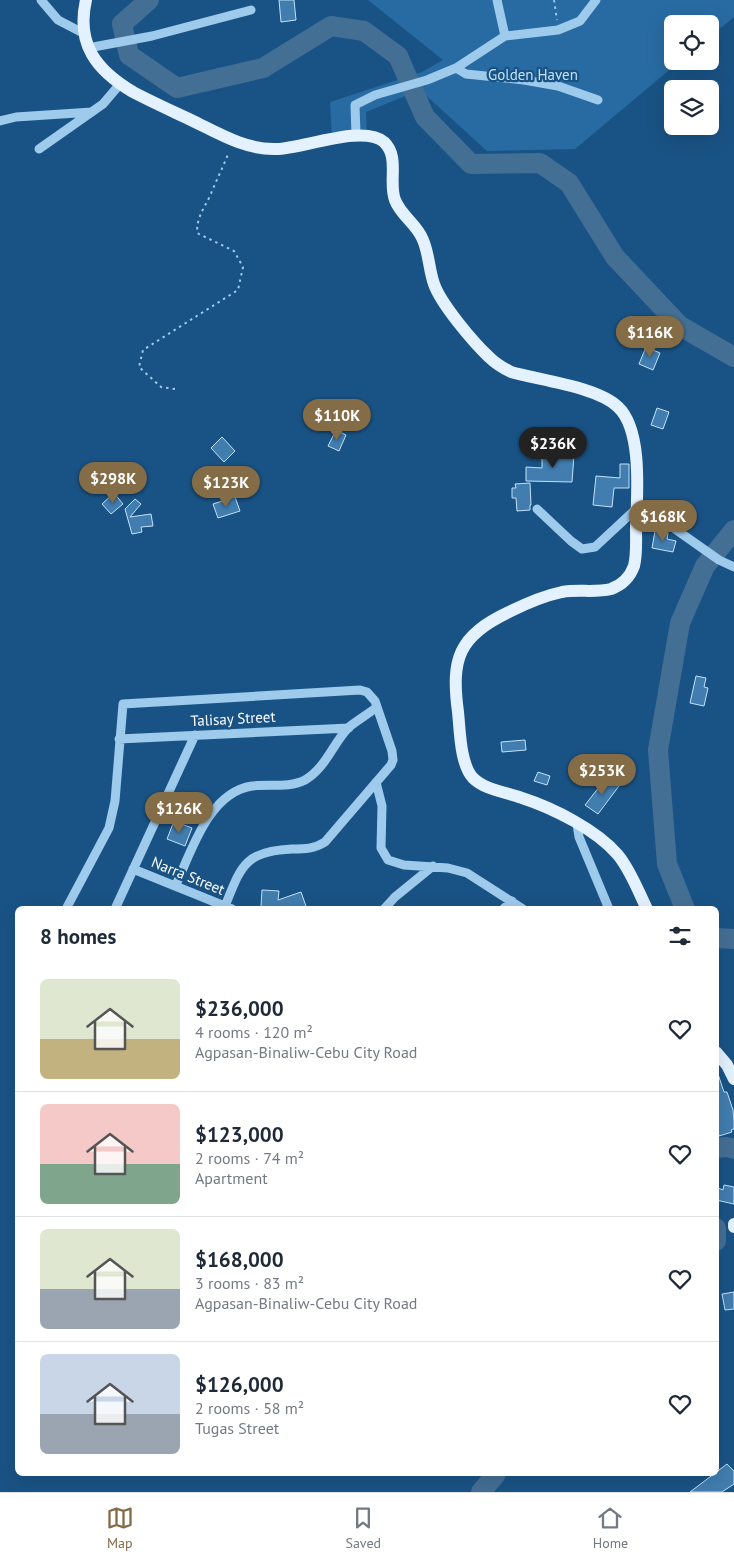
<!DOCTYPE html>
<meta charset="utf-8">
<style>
body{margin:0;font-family:"PT Sans",sans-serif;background:#f2f2f3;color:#1f2937;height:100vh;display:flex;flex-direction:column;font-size:19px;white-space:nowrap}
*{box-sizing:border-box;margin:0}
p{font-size:16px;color:#747a83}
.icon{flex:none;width:28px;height:28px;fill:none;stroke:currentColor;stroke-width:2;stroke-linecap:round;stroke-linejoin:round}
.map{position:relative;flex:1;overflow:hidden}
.panel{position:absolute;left:15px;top:906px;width:704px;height:570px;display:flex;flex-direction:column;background:#fff;border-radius:8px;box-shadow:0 5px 20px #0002}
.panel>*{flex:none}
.tools{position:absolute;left:664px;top:15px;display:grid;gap:10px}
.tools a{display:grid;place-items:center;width:55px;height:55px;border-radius:8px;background:#fff;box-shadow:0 5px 20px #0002;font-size:25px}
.price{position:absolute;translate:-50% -42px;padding:0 11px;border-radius:18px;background:#846c47;color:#fff;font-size:16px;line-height:32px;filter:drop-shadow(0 1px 2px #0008)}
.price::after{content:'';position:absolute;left:50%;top:30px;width:15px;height:11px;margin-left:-8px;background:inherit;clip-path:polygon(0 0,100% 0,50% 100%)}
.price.active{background:#222;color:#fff}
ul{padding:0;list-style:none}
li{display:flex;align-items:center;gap:15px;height:125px;padding:0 25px}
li+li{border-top:1px solid #e0e1e3}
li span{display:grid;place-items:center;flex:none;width:140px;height:100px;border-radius:8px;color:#555}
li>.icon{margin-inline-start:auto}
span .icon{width:60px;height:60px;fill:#fffc;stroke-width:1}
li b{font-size:21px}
h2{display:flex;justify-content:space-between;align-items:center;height:60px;padding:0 25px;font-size:21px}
.tab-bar{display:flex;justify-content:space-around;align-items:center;height:70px;border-top:1px solid #e0e1e3;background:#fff;font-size:14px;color:#747a83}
.tab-bar a{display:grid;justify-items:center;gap:2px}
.tab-bar .active{color:#846c47}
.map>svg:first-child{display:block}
</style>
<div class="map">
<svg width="734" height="1492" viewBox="0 0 734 1492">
<rect width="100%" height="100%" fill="#195385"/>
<path fill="#286ba3" d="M 368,0 L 734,0 L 734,17 L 710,37 L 710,24 L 672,24 L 672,61 L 680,61 L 575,149 L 487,151 L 420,90 L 366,112 L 367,140 L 332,139 L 330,102 L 422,72 L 443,60 Z"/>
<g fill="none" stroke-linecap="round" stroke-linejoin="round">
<path stroke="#446f94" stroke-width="20" d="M 149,0 L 122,24 L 129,55 L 177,88 L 263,68 L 331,26 L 364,31 L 398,56 L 425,117 L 471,164 L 540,163 L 569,183 L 615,257 L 680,326 L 734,357
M 685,909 L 667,864 L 658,750 L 680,623 L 705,566 L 734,530
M 716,938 L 734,939
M 716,1148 L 727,1147 L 734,1149
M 716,1228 L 716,1241
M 481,1492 L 496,1474"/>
</g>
<path fill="#417daf" stroke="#c4e1f9" d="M 279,0 L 294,0 L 296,20 L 281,22 Z
M 646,347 L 660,353 L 653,370 L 639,364 Z
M 657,408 L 669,412 L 663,429 L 651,425 Z
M 336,430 L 346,435 L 339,451 L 328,446 Z
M 222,437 L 235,451 L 224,462 L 211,448 Z
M 542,454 L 574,455 L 572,482 L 526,481 L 526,467 L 542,468 Z
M 620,464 L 629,464 L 629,488 L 614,488 L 612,507 L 593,505 L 596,476 L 620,478 Z
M 530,483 L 531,505 L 530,505 L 530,510 L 517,511 L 516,498 L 512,498 L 512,488 L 516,488 L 515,484 Z
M 114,493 L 123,504 L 111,514 L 102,504 Z
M 235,497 L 240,511 L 218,518 L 213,504 Z
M 135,499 L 141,504 L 130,517 L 151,514 L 153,526 L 141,527 L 142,532 L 132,534 L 125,509 Z
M 655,531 L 668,533 L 667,539 L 676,541 L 673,552 L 652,548 Z
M 696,676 L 706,678 L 704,687 L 708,688 L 704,706 L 690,703 Z
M 525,740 L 526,750 L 502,752 L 501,742 Z
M 538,772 L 550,776 L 547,785 L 534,781 Z
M 607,777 L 619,786 L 598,814 L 585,805 Z
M 174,821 L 192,828 L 185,846 L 167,839 Z
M 262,890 L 279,891 L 278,900 L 301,892 L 307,909 L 258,909 L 261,906 Z
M 716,1074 L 718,1074 L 724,1092 L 727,1092 L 733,1110 L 734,1121 L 734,1129 L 731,1130 L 732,1132 L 719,1136 L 716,1125 Z
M 724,1185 L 734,1187 L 734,1204 L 716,1200 L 718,1188 L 723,1190 Z
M 734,1292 L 734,1309 L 725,1310 L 722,1294 Z
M 727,1464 L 734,1471 L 734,1484 L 722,1492 L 690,1492 Z"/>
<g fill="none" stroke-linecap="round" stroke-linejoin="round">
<path stroke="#9ecaec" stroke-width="2" stroke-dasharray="2.5 4" stroke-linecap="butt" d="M 554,0 L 557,20
M 175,389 L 161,387 L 139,367 L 143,350 L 238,290 L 243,267 L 234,251 L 197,233 C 197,217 203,210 210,196 C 216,181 223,167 229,152"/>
<path stroke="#9ecaec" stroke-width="9" d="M 41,0 L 58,20 L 83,33
M 505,36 L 558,30 L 580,21 L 596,0
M 88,48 L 152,36 L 251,10
M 456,68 L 466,74 L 524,80 L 558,86 L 598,100
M 0,121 L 16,117 L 92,112
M 356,135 L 355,105 L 375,95 L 427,80 L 456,68 L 505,36 L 497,0
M 39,149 L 103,104 L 120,84
M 537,509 L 571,541 L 582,549 L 595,547 L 637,508 L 658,517 L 719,560 L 734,567
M 119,739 L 349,728
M 376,782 L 382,806 L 381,848 L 388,860 L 404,865 L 448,868 L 467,873 L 523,909
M 577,824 L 579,837 L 609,909
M 133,869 L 232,909
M 176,885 C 191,852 209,792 252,786 C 269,784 290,788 305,780 C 326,768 333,743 349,727 C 358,720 368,714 377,707
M 66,909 L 109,828 L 115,801 L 123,704 L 360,690 L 367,692 L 375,701 L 392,751 L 393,760 L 391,765 L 325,842 C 314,849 305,849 292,849 C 244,851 241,867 225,906
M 115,909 L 195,735
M 384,909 L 395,897 L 433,866
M 503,909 L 512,901"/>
<path stroke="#e4f1ff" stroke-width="12" d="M 86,0 C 76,44 96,70 133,92 C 152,102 172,111 191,120 C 218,133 245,150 276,149 C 302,149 363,124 384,142 C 400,157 388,182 395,200 C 401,216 417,224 423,240 C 429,254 429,270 434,284 C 441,304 473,342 489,357 C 495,363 503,368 511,372 C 539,380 598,387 618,407 C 643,430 637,496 636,528 C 636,540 637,554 634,566 C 630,577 622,585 611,589 C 595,593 578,589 562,592 C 543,596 525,604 509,612 C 458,636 451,659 458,712 C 460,730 460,764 473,778 C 485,790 506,792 522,798 C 553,808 597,830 618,855 C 631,871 638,891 647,909
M 716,1052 L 727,1065 L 734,1079
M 734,1224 L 734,1227"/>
</g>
<g text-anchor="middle" stroke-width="4.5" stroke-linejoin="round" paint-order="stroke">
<g font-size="15" fill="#c4e1f9" stroke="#195385">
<text x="533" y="80">Golden Haven</text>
</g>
<g font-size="15" fill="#fff" stroke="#195385">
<text transform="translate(233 719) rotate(-3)" y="5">Talisay Street</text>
<text transform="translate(188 876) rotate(22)" y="5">Narra Street</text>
</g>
</g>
</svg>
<div class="tools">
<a><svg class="icon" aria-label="locate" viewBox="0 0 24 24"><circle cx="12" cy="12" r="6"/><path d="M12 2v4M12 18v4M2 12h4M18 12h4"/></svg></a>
<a><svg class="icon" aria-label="layers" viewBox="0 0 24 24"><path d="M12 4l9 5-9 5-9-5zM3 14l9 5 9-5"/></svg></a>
</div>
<b class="price" style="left:650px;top:358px">$116K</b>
<b class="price" style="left:337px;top:441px">$110K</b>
<b class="price active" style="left:553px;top:469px">$236K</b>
<b class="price" style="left:113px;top:504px">$298K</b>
<b class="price" style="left:226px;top:508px">$123K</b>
<b class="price" style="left:663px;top:542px">$168K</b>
<b class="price" style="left:602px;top:796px">$253K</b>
<b class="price" style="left:179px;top:834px">$126K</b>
<section class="panel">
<h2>8 homes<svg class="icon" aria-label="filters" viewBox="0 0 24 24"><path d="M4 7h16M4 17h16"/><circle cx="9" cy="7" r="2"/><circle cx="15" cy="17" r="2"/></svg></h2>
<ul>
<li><span style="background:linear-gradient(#dfe7d0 60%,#c2b280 0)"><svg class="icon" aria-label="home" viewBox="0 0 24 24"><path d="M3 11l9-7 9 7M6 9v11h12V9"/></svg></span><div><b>$236,000</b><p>4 rooms · 120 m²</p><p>Agpasan-Binaliw-Cebu City Road</p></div><svg class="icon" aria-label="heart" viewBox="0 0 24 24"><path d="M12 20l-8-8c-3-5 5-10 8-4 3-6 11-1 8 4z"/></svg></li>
<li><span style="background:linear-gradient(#f6c9c9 60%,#7fa58c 0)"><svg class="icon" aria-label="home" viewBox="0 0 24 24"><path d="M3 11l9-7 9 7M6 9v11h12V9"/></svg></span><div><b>$123,000</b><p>2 rooms · 74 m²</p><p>Apartment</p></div><svg class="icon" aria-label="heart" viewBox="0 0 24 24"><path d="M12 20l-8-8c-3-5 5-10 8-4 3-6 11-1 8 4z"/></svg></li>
<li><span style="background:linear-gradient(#dfe7d0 60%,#9aa5b1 0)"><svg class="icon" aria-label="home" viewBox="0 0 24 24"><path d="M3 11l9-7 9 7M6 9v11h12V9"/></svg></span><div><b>$168,000</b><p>3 rooms · 83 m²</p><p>Agpasan-Binaliw-Cebu City Road</p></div><svg class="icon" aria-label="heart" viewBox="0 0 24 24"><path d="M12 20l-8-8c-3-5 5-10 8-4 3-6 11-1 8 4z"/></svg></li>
<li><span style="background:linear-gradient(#c9d6e8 60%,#9aa5b1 0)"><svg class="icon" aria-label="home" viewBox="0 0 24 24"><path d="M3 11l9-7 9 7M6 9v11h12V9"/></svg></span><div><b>$126,000</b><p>2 rooms · 58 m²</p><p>Tugas Street</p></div><svg class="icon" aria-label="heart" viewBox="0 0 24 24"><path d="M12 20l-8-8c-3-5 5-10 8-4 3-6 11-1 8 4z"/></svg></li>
</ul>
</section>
</div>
<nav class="tab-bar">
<a class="active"><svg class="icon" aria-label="map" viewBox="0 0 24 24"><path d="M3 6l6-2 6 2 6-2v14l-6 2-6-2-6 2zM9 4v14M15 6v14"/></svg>Map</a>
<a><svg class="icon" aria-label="saved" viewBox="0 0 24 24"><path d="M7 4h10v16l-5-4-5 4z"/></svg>Saved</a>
<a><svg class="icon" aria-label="home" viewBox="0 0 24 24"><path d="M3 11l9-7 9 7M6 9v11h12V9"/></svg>Home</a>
</nav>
